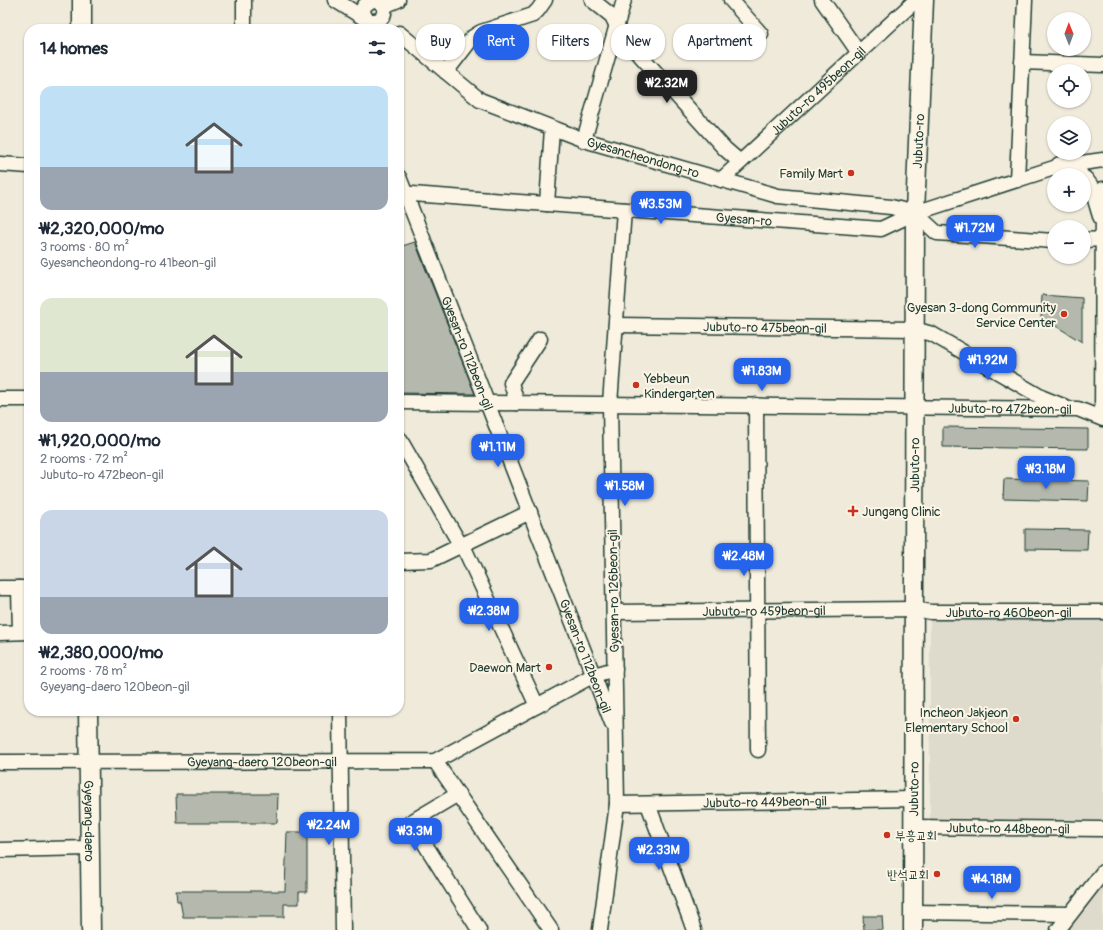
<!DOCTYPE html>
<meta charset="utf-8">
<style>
body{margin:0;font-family:Pangolin,"Poor Story",sans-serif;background:#f6f6f7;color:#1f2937;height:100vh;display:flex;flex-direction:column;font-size:15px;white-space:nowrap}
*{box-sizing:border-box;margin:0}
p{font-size:13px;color:#747a83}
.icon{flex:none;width:22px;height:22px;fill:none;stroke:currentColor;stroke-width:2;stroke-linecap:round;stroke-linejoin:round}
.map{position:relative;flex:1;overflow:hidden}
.side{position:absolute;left:24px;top:24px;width:380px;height:692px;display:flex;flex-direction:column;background:#fff;border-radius:16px;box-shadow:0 1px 3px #0004}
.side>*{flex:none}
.top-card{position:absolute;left:416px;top:24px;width:380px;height:36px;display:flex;gap:8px}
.needle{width:26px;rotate:359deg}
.buttons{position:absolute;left:1047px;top:12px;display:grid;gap:8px}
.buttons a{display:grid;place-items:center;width:44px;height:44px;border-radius:50%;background:#fff;box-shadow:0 1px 3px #0004;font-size:20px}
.price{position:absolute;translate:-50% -34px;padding:0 9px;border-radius:8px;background:#2563eb;color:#fff;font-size:13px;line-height:26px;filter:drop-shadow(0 1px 2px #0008)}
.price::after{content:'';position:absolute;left:50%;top:24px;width:12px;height:9px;margin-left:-6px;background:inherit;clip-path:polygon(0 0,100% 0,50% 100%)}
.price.current{background:#222;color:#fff}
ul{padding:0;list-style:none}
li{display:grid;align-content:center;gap:8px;height:212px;padding:0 16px}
li span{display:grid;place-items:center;height:124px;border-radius:12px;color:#555}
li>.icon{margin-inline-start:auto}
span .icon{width:72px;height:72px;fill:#fffc;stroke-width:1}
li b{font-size:17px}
h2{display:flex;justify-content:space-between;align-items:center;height:48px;padding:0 16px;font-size:17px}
.chip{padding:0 14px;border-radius:16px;background:#fff;box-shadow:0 1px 3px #0004;font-size:14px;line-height:36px}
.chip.current{background:#2563eb;color:#fff}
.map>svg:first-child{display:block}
</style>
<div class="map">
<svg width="1103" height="930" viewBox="0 0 1103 930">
<rect width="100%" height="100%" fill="#efeada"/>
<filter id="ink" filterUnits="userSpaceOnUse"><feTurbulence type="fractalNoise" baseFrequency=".025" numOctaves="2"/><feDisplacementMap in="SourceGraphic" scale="8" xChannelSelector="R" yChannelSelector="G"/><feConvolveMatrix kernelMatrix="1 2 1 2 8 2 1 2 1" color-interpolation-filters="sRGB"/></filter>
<g filter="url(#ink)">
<path fill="#dedbcc" d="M 930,619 L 1103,619 L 1103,820 L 930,820 Z
M 1103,883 L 1103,930 L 1067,930 Z"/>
<path fill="#b5b9ad" stroke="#1f3d34" d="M 415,242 L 475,394 L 399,393 L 399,247 Z
M 1042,295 L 1082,298 L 1082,342 L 1041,317 Z
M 943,427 L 1088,429 L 1088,449 L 943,447 Z
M 1004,479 L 1089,481 L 1088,501 L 1003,499 Z
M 1025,529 L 1088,530 L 1087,550 L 1025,549 Z
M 176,794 L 278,794 L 277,823 L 177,823 Z
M 287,832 L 307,832 L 307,892 L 299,892 L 299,904 L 284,904 L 284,917 L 183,917 L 180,901 L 177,901 L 176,891 L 285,891 Z
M 863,916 L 882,916 L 883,930 L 864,930 Z"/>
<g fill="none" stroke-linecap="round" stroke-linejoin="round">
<defs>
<g id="minor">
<path d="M 335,0 L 367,20"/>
<path d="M 372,0 L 364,6 L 363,13 L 367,20 C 379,23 386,18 384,6 L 377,0"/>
<path d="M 592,0 L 612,16 L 620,33 L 725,149 L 740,162"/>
<path d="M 731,0 L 761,34"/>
<path d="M 822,0 L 859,53"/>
<path d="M 384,6 L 398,0"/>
<path d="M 244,29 L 244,0"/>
<path id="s1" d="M 399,33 L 480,100 L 584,140 L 778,196 L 891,207 L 915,213 L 937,233 L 1054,241"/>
<path d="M 1022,62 L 1103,65"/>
<path d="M 446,72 L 473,37 L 481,32 L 533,15 L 538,10 L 545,0"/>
<path d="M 584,140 L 624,0"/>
<path d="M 0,164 L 29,166"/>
<path id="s2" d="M 399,177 L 612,723"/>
<path id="s3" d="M 721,180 L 916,0"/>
<path d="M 1017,180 L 1025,0"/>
<path id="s4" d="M 399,193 L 881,229 L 915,213 L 1060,166 L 1103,160"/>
<path d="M 547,204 L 552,128"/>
<path d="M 1084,240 L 1103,239"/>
<path id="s5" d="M 616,325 L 914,329 L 932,334 L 1043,398 L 1063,406"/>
<path d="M 0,399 L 29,399"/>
<path id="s6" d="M 399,402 L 1078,409 L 1103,419"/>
<path d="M 517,403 L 511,383 L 540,339"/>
<path d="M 756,405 L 758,750"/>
<path d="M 1102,418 L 1103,189"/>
<path d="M 399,438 L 461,546 L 466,552 L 537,706"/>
<path d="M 399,561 L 431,560 L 530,512"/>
<path d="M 0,588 L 29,588"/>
<path d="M 19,588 L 20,632"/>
<path id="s7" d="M 614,612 L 914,609 L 931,612 L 1103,612"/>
<path d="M 0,633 L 29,632"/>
<path d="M 340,711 L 343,930"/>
<path d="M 435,761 L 551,930"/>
<path id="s8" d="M 0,762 L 435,761 L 594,675 L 615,669"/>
<path d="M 458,794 L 411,822 L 479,930"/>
<path id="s9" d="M 617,804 L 913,799"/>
<path d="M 648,804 L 694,930"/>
<path id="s10" d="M 913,827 L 1103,829"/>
<path d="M 0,850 L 90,848"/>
<path d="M 913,912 L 1070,914"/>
<path d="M 600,930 L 617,804 L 610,404 L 624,210"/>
<path d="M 1058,930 L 1103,872"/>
</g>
<g id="major">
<path d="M 82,0 L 82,29"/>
<path d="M 1060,166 L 1079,175"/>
<path d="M 1084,180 L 1096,196 L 1102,216"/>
<path id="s11" d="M 88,711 L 91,930"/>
<path id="s12" d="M 913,930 L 915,213 L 924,0"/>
</g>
</defs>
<use href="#minor" stroke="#1f3d34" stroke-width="17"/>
<use href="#major" stroke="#1f3d34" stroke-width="21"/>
<use href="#minor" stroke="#fcf5e5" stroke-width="14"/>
<use href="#major" stroke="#fcf5e5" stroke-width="18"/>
</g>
</g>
<g fill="#c8321e" stroke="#fcf5e5" stroke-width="1.5">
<circle cx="851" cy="173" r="4"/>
<circle cx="1064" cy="314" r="4"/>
<circle cx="636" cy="385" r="4"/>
<path d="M851 505h4v4h4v4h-4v4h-4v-4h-4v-4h4z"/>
<circle cx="549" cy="667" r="4"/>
<circle cx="1016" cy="719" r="4"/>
<circle cx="887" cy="835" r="4"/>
<circle cx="937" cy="874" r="4"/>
</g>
<g text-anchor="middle" stroke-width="4" stroke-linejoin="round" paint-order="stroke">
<g font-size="13" fill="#1f3d34" stroke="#fcf5e5">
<text dy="5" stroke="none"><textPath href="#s3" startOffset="132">Jubuto-ro 495beon-gil</textPath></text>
<text dy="5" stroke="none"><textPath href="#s12" startOffset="789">Jubuto-ro</textPath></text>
<text dy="5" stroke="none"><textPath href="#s1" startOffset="278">Gyesancheondong-ro</textPath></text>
<text dy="5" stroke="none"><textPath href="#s4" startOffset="346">Gyesan-ro</textPath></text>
<text dy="5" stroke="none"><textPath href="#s5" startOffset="149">Jubuto-ro 475beon-gil</textPath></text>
<text dy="5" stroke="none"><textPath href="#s2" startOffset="189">Gyesan-ro 112beon-gil</textPath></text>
<text dy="5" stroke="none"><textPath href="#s6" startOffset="611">Jubuto-ro 472beon-gil</textPath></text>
<text dy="5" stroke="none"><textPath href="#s12" startOffset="465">Jubuto-ro</textPath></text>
<text transform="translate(613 591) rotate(-91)" y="5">Gyesan-ro 126beon-gil</text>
<text dy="5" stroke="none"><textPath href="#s7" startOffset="150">Jubuto-ro 459beon-gil</textPath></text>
<text dy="5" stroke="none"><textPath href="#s7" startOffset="395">Jubuto-ro 460beon-gil</textPath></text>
<text dy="5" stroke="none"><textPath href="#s2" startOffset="514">Gyesan-ro 112beon-gil</textPath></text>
<text dy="5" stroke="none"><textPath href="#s8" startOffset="262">Gyeyang-daero 120beon-gil</textPath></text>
<text dy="5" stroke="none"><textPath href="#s12" startOffset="141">Jubuto-ro</textPath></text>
<text dy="5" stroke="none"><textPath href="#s9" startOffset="148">Jubuto-ro 449beon-gil</textPath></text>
<text dy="5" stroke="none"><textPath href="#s11" startOffset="110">Gyeyang-daero</textPath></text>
<text dy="5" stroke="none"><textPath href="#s10" startOffset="95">Jubuto-ro 448beon-gil</textPath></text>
</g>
<g font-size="13" fill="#1f3d34" stroke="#fcf5e5" text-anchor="end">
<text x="843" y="178">Family Mart</text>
<text x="1056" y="312">Gyesan 3-dong Community<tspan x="1056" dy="15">Service Center</tspan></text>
<text x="644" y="383" text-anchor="start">Yebbeun<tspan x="644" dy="15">Kindergarten</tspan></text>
<text x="862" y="516" text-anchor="start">Jungang Clinic</text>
<text x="541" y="672">Daewon Mart</text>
<text x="1008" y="717">Incheon Jakjeon<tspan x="1008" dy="15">Elementary School</tspan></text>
<text x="895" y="840" text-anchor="start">부흥교회</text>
<text x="929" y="879">반석교회</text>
</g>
</g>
</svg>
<div class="buttons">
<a><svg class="needle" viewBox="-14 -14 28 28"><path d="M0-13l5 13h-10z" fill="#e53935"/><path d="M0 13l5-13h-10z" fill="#747a83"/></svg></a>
<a><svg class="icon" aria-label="locate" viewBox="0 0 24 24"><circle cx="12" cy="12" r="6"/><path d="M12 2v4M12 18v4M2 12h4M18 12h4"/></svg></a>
<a><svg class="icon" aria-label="layers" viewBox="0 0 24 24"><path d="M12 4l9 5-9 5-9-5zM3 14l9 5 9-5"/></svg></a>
<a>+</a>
<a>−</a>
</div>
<b class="price current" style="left:667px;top:104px">₩2.32M</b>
<b class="price" style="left:661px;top:225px">₩3.53M</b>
<b class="price" style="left:975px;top:249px">₩1.72M</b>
<b class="price" style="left:988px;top:381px">₩1.92M</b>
<b class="price" style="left:762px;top:392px">₩1.83M</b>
<b class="price" style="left:498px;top:468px">₩1.11M</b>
<b class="price" style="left:1046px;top:490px">₩3.18M</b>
<b class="price" style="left:625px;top:507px">₩1.58M</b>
<b class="price" style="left:744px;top:577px">₩2.48M</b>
<b class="price" style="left:489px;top:632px">₩2.38M</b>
<b class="price" style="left:329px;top:846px">₩2.24M</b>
<b class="price" style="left:415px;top:852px">₩3.3M</b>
<b class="price" style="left:659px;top:871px">₩2.33M</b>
<b class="price" style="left:992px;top:900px">₩4.18M</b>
<div class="top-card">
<a class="chip">Buy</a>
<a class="chip current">Rent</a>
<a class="chip">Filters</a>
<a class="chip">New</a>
<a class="chip">Apartment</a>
</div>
<section class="side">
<h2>14 homes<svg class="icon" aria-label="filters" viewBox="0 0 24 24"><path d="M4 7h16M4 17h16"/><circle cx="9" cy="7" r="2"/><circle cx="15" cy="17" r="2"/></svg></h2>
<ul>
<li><span style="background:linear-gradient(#bfe0f5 65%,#9aa5b1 0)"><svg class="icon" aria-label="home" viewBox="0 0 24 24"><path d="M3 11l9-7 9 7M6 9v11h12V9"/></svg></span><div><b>₩2,320,000/mo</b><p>3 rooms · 80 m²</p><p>Gyesancheondong-ro 41beon-gil</p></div></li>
<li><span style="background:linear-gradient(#dfe7d0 60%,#9aa5b1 0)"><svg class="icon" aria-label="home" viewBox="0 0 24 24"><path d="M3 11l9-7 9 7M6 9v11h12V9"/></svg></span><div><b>₩1,920,000/mo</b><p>2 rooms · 72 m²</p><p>Jubuto-ro 472beon-gil</p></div></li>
<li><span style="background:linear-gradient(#c9d6e8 70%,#9aa5b1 0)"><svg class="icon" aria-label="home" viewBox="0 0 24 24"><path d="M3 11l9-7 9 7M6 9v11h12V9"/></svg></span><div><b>₩2,380,000/mo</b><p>2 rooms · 78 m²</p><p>Gyeyang-daero 120beon-gil</p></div></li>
</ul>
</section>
</div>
